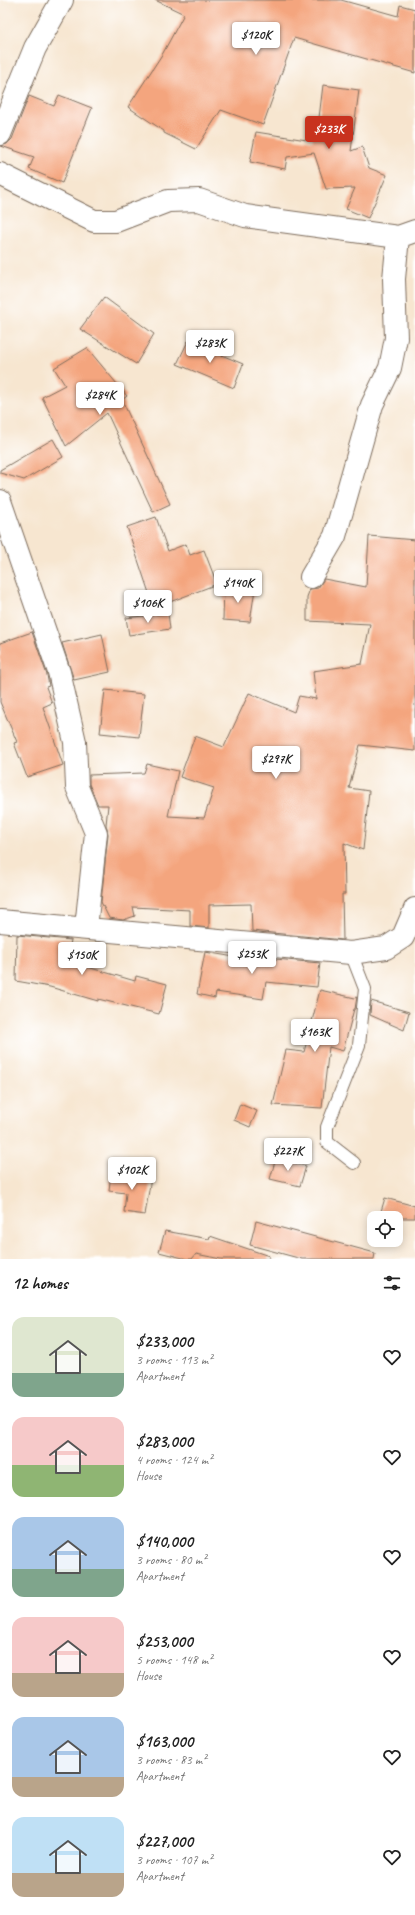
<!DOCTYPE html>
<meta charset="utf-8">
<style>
body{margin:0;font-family:Caveat,sans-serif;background:#f6f6f6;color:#222;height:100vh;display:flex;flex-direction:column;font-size:15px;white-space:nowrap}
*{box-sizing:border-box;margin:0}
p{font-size:13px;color:#767676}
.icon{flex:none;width:22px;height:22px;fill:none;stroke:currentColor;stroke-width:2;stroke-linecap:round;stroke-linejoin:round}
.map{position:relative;height:1259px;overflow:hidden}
.panel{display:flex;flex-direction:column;background:#fff;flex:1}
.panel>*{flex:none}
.tools{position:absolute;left:367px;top:1211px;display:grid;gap:8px}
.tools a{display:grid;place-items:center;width:36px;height:36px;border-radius:8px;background:#fff;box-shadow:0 2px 10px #0003;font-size:20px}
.price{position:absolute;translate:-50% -34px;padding:0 9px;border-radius:4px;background:#fff;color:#222;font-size:13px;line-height:26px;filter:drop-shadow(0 1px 2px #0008)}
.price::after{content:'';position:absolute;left:50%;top:24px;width:12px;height:9px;margin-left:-6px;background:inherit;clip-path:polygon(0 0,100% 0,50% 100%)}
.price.current{background:#c8321e;color:#fff}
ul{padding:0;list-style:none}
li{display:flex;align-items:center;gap:12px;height:100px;padding:0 12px}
li span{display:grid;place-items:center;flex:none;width:112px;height:80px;border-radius:12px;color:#555}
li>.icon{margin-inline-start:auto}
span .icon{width:48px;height:48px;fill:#fffc;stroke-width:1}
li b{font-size:17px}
h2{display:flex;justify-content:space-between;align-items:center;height:48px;padding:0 12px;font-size:17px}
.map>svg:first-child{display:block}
</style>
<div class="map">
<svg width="415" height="1259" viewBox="0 0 415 1259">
<rect width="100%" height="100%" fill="#fff"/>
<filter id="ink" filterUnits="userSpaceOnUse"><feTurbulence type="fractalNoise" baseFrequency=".025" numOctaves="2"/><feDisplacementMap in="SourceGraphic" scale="8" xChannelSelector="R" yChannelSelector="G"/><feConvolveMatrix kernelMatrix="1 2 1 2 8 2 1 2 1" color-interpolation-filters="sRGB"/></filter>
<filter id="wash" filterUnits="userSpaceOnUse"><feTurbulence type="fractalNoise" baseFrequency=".012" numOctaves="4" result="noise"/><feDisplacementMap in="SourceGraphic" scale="16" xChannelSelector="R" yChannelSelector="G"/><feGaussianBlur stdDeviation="0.9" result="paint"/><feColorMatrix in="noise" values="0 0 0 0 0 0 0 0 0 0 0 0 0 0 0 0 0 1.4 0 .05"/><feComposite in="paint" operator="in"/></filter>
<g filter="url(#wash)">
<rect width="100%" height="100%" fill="#f7e6d0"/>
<g id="blocks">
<path fill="#f4a57e" d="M 155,0 L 341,0 L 398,16 L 400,5 L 415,9 L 415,73 L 294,38 L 263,125 L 221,110 L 196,149 L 164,133 L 164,131 L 128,107 L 163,53 L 184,14 Z
M 323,85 L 359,90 L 351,151 L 362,147 L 369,168 L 387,175 L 368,218 L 346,209 L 355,188 L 326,189 L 314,153 L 287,157 L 285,169 L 250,162 L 256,132 L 313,141 L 311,127 L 318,126 Z
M 59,95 L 92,108 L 62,183 L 29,169 L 34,157 L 1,146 L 7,144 L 12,139 L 29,96 L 54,106 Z
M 104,297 L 154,334 L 136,364 L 80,329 Z
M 188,341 L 243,364 L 234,388 L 177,364 Z
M 87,348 L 127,396 L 122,400 L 170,504 L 153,512 L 107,413 L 66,446 L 42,397 L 65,385 L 54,368 Z
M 53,439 L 63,457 L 24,480 L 0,473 L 0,470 Z
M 156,517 L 168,551 L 186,544 L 190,555 L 204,550 L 217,584 L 154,608 L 127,527 Z
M 369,536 L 415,540 L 415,751 L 360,745 L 349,788 L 369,791 L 363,850 L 344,843 L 345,894 L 342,894 L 343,940 L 252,931 L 251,904 L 209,905 L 209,928 L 190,926 L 190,910 L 133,907 L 135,916 L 123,920 L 109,918 L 101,902 L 108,834 L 106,825 L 108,805 L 98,805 L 89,784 L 89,775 L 144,773 L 147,764 L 178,771 L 168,816 L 204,818 L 214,788 L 180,777 L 195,736 L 224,747 L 249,693 L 294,712 L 299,696 L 316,699 L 313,671 L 362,664 L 370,624 L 307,621 L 307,597 L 310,589 L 318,588 L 324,579 L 366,587 Z
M 224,585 L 255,589 L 250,622 L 223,620 Z
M 168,613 L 170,629 L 129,635 L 126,618 Z
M 32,632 L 47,675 L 49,686 L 46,687 L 52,703 L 43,707 L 63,765 L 27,777 L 14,743 L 17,742 L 0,702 L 0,643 Z
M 102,634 L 110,672 L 74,680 L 62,643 Z
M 105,690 L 144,694 L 139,737 L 100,733 Z
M 17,935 L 71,940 L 67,961 L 135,981 L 136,976 L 167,984 L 159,1014 L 98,999 L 98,1001 L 50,987 L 16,981 Z
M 205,952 L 252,960 L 252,957 L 320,963 L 317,987 L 266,982 L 263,999 L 216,992 L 215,998 L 197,994 Z
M 320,990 L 355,998 L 357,997 L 355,1009 L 354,1009 L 343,1051 L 329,1047 L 322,1108 L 273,1105 L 286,1050 L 304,1052 Z
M 371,1001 L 409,1012 L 404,1030 L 370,1015 Z
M 240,1104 L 257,1111 L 250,1127 L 234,1120 Z
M 276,1158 L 306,1166 L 300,1186 L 270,1179 Z
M 111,1172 L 151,1178 L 145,1215 L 124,1212 L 126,1193 L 109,1191 Z
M 385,1198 L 415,1206 L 415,1218 L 379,1218 Z
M 256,1221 L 375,1253 L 374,1259 L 302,1259 L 250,1245 Z
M 165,1231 L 209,1239 L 210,1236 L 269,1256 L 269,1259 L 221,1259 L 196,1254 L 192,1259 L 187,1259 L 159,1252 Z"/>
</g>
</g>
<g filter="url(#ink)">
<use href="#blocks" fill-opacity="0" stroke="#7d6c5c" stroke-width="1"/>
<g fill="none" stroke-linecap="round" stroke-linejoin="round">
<defs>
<path id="service" d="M 351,953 L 365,989 L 359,1045 L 327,1127 L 327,1142 L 354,1163"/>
<path id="minor" d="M 0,134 L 35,48 L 62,0
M 0,174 L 94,221 L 116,221 L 168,201 L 199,200 L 245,216 L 398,237 L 415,231
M 0,501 L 59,672 L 75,742 L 77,787 L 96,833 L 86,928
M 311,577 L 335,536 L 372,405 L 390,368 L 396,338 L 394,279 L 398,237
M 0,921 L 351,953 L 386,948 L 403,937 L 415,909"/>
</defs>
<use href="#service" stroke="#7d6c5c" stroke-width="14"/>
<use href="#minor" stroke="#7d6c5c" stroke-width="24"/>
<use href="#service" stroke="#fff" stroke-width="12"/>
<use href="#minor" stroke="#fff" stroke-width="22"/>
</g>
</g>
</svg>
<div class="tools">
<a><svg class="icon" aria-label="locate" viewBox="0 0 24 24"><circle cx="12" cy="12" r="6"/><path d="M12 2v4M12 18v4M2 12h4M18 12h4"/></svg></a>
</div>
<b class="price" style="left:256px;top:56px">$120K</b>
<b class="price current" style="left:329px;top:150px">$233K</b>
<b class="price" style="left:210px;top:364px">$283K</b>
<b class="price" style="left:100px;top:416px">$284K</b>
<b class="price" style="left:238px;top:604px">$140K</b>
<b class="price" style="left:148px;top:624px">$106K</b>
<b class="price" style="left:276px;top:780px">$297K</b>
<b class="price" style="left:252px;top:975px">$253K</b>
<b class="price" style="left:82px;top:976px">$150K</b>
<b class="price" style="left:315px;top:1053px">$163K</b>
<b class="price" style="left:288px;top:1172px">$227K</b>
<b class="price" style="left:132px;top:1191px">$102K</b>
</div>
<section class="panel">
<h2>12 homes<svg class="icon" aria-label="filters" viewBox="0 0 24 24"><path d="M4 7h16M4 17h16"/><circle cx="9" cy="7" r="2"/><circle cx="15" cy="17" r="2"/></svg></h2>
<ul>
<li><span style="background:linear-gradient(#dfe7d0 70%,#7fa58c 0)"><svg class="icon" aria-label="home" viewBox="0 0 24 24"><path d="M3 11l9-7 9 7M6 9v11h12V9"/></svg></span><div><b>$233,000</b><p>3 rooms · 113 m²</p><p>Apartment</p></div><svg class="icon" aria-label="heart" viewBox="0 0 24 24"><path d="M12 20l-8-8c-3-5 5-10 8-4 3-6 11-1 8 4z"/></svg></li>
<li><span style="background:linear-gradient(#f6c9c9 60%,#8fb573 0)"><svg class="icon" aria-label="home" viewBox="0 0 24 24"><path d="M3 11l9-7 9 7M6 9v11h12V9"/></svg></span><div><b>$283,000</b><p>4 rooms · 124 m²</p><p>House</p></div><svg class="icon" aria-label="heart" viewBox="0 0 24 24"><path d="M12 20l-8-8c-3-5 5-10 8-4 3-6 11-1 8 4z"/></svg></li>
<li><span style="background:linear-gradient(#a9c7e8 65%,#7fa58c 0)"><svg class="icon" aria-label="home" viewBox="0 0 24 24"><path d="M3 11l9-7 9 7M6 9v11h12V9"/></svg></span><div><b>$140,000</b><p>3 rooms · 80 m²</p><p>Apartment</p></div><svg class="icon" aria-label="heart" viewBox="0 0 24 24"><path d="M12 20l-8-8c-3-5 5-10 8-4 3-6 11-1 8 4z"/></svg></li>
<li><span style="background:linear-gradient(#f6c9c9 70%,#b9a48a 0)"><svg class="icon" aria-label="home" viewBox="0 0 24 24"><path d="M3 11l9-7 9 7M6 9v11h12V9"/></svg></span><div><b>$253,000</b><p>5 rooms · 148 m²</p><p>House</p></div><svg class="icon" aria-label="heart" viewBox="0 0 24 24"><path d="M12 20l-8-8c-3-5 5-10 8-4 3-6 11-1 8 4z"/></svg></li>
<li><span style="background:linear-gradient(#a9c7e8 75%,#b9a48a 0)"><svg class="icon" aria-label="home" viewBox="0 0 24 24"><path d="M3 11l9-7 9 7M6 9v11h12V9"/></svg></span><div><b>$163,000</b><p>3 rooms · 83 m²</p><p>Apartment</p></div><svg class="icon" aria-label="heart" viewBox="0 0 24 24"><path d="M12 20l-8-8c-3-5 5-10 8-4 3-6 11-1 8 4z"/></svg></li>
<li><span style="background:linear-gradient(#bfe0f5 70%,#b9a48a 0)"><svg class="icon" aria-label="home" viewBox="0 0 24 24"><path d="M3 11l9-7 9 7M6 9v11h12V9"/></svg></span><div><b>$227,000</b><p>3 rooms · 107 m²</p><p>Apartment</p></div><svg class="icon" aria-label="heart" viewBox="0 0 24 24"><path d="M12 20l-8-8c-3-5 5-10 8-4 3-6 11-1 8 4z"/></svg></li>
</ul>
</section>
